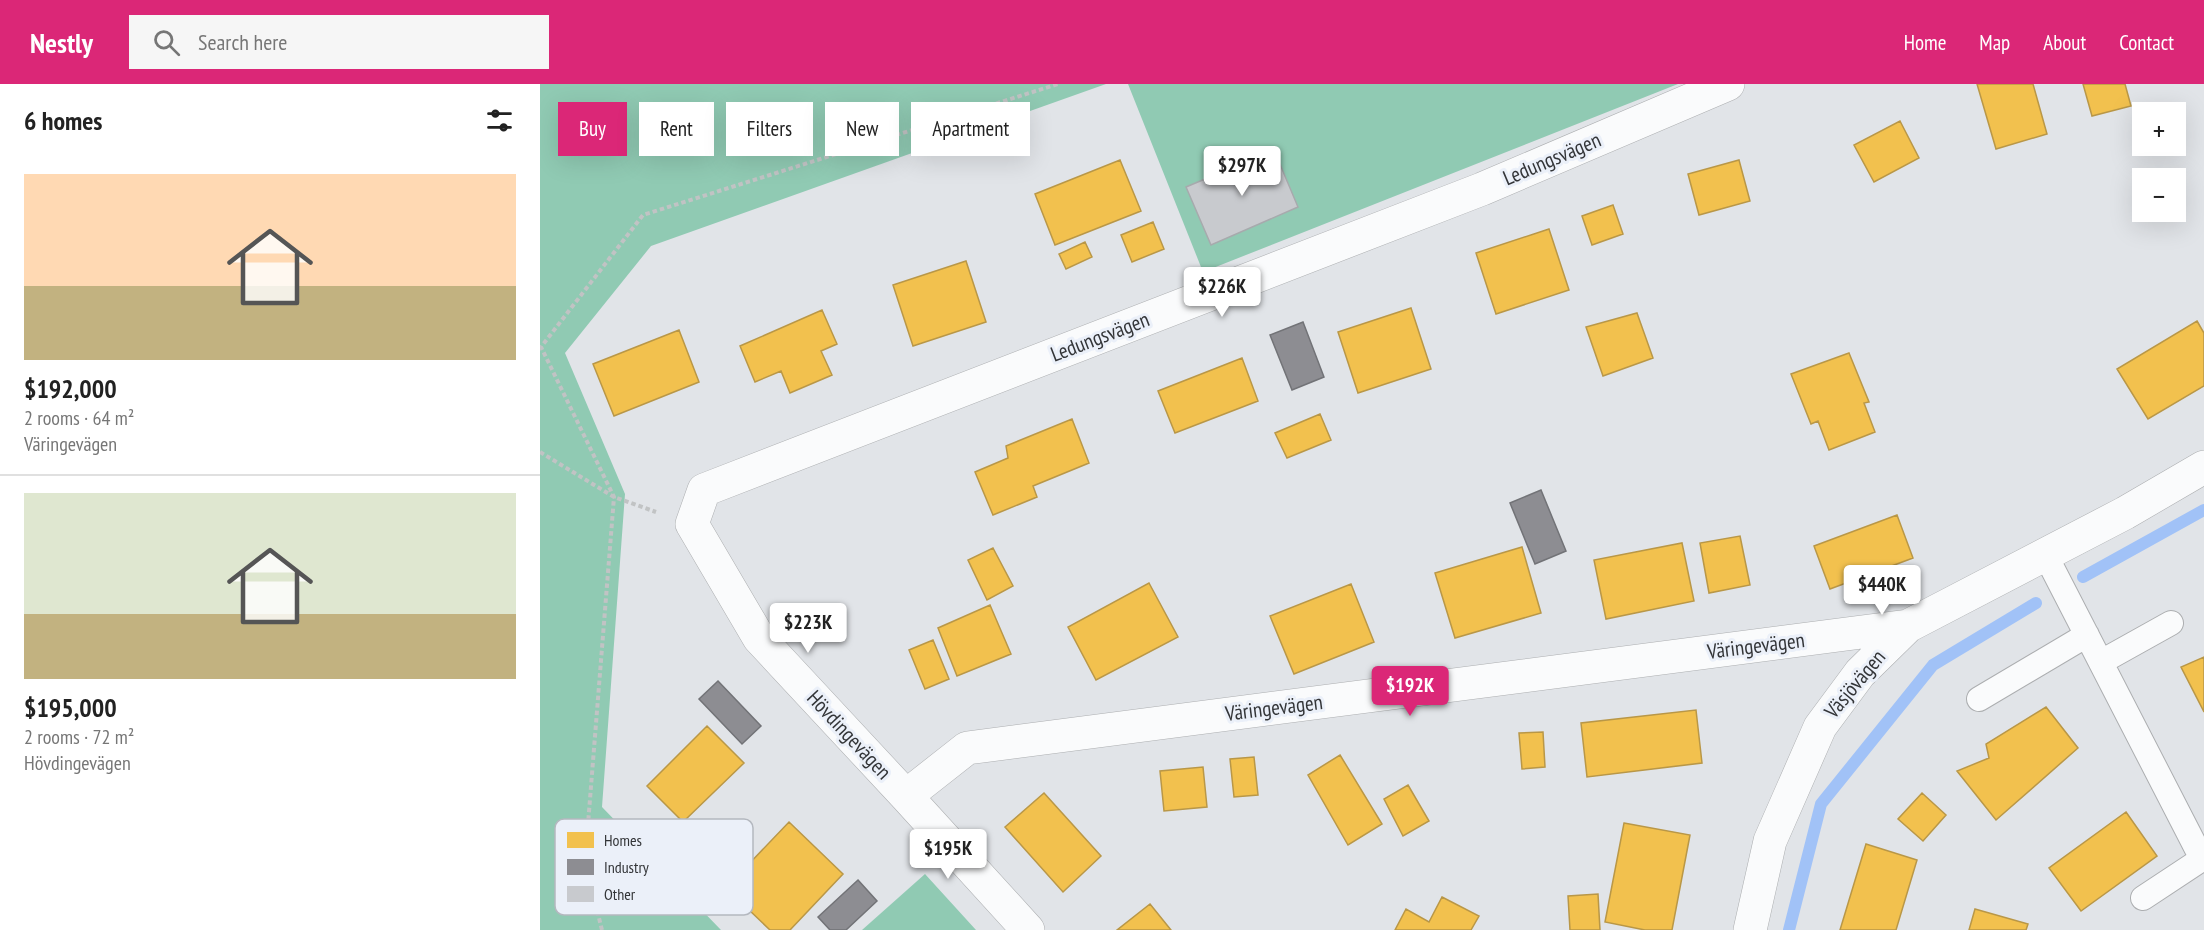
<!DOCTYPE html>
<meta charset="utf-8">
<style>
body{margin:0;font-family:"PT Sans Narrow",sans-serif;background:#f6f6f6;color:#222;height:100vh;display:flex;flex-direction:column;font-size:22px;white-space:nowrap}
*{box-sizing:border-box;margin:0}
p{font-size:20px;color:#767676}
.icon{flex:none;width:33px;height:33px;fill:none;stroke:currentColor;stroke-width:2;stroke-linecap:round;stroke-linejoin:round}
.map{position:relative;flex:1;overflow:hidden}
.drawer{display:flex;flex-direction:column;background:#fff;width:540px}
.drawer>*{flex:none}
.top-card{position:absolute;left:18px;top:18px;width:570px;height:54px;display:flex;gap:12px}
.controls{position:absolute;left:1592px;top:18px;display:grid;gap:12px}
.controls a{display:grid;place-items:center;width:54px;height:54px;border-radius:0px;background:#fff;box-shadow:0 6px 24px #0002;font-size:30px}
.price{position:absolute;translate:-50% -51px;padding:0 14px;border-radius:6px;background:#fff;color:#222;font-size:20px;line-height:39px;filter:drop-shadow(0 2px 3px #0008)}
.price::after{content:'';position:absolute;left:50%;top:36px;width:18px;height:14px;margin-left:-9px;background:inherit;clip-path:polygon(0 0,100% 0,50% 100%)}
.price.selected{background:#db2777;color:#fff}
ul{padding:0;list-style:none}
li{display:grid;align-content:center;gap:12px;height:318px;padding:0 24px}
li+li{border-top:2px solid #e0e0e0}
li span{display:grid;place-items:center;height:186px;border-radius:0px;color:#555}
li>.icon{margin-inline-start:auto}
span .icon{width:108px;height:108px;fill:#fffc;stroke-width:1}
li b{font-size:26px}
h2{display:flex;justify-content:space-between;align-items:center;height:72px;padding:0 24px;font-size:26px}
.chip{padding:0 21px;border-radius:0px;background:#fff;box-shadow:0 6px 24px #0002;font-size:21px;line-height:54px}
.chip.selected{background:#db2777;color:#fff}
header{display:flex;align-items:center;gap:36px;box-sizing:border-box;height:84px;padding:0 30px;background:#db2777;color:#fff}
header strong{font-size:28px}
nav{display:flex;gap:33px;margin-inline-start:auto;font-size:21px}
.search{width:420px;height:54px;background:#f6f6f6;display:flex;align-items:center;gap:15px;box-sizing:border-box;padding:0 21px;border-radius:0px;color:#767676;font-size:22px}
main{display:flex;flex:1;min-height:0}
.map>svg:first-child{display:block}
</style>
<header>
<strong>Nestly</strong>
<div class="search"><svg class="icon" aria-label="search" viewBox="0 0 24 24"><circle cx="10" cy="10" r="6"/><path d="M15 15l6 6"/></svg>Search here</div>
<nav><a>Home</a><a>Map</a><a>About</a><a>Contact</a></nav>
</header>
<main>
<section class="drawer">
<h2>6 homes<svg class="icon" aria-label="filters" viewBox="0 0 24 24"><path d="M4 7h16M4 17h16"/><circle cx="9" cy="7" r="2"/><circle cx="15" cy="17" r="2"/></svg></h2>
<ul>
<li><span style="background:linear-gradient(#ffd9b3 60%,#c2b280 0)"><svg class="icon" aria-label="home" viewBox="0 0 24 24"><path d="M3 11l9-7 9 7M6 9v11h12V9"/></svg></span><div><b>$192,000</b><p>2 rooms · 64 m²</p><p>Väringevägen</p></div></li>
<li><span style="background:linear-gradient(#dfe7d0 65%,#c2b280 0)"><svg class="icon" aria-label="home" viewBox="0 0 24 24"><path d="M3 11l9-7 9 7M6 9v11h12V9"/></svg></span><div><b>$195,000</b><p>2 rooms · 72 m²</p><p>Hövdingevägen</p></div></li>
</ul>
</section>
<div class="map">
<svg width="1664" height="846" viewBox="0 0 1664 846">
<rect width="100%" height="100%" fill="#e1e4e8"/>
<path fill="#90cab3" d="M 0,0 L 566,0 L 111,162 L 25,269 L 85,410 L 62,723 L 181,846 L 0,846 Z
M 588,0 L 1138,0 L 663,188 Z
M 385,790 L 436,846 L 322,846 Z"/>
<path fill="#f2c14e" stroke="#b99747" stroke-width="1.5" d="M 1437,0 L 1493,0 L 1507,50 L 1456,65 Z
M 1543,0 L 1585,0 L 1591,22 L 1552,32 Z
M 1360,37 L 1379,74 L 1334,98 L 1314,61 Z
M 580,76 L 601,127 L 515,161 L 495,110 Z
M 1199,76 L 1210,117 L 1159,131 L 1148,90 Z
M 1073,121 L 1083,150 L 1052,161 L 1042,132 Z
M 613,138 L 624,165 L 592,178 L 581,151 Z
M 1009,145 L 1029,206 L 956,230 L 936,169 Z
M 545,158 L 552,173 L 526,185 L 519,170 Z
M 426,177 L 446,238 L 373,262 L 353,201 Z
M 871,224 L 891,285 L 818,309 L 798,248 Z
M 282,226 L 297,260 L 281,267 L 292,291 L 250,309 L 241,287 L 215,298 L 200,262 Z
M 1097,229 L 1113,274 L 1063,292 L 1046,243 Z
M 1657,237 L 1664,249 L 1664,302 L 1608,335 L 1577,285 Z
M 139,246 L 159,298 L 74,332 L 53,280 Z
M 1309,269 L 1329,318 L 1324,319 L 1335,348 L 1289,366 L 1278,337 L 1271,340 L 1251,290 Z
M 702,274 L 718,317 L 635,349 L 618,307 Z
M 780,330 L 791,356 L 747,374 L 735,349 Z
M 532,335 L 549,379 L 493,402 L 497,413 L 453,431 L 435,388 L 468,374 L 466,362 Z
M 1357,431 L 1373,474 L 1290,505 L 1274,462 Z
M 1200,452 L 1210,501 L 1169,509 L 1160,459 Z
M 1142,459 L 1154,517 L 1066,535 L 1054,476 Z
M 982,463 L 1001,529 L 915,554 L 895,489 Z
M 453,464 L 473,502 L 447,516 L 428,476 Z
M 609,499 L 638,553 L 556,596 L 528,543 Z
M 811,500 L 834,558 L 754,590 L 730,532 Z
M 450,521 L 471,570 L 417,592 L 398,544 Z
M 393,556 L 409,595 L 385,605 L 369,566 Z
M 1664,573 L 1664,628 L 1641,583 Z
M 1506,623 L 1538,664 L 1456,736 L 1417,687 L 1449,674 L 1446,660 Z
M 1156,626 L 1162,679 L 1047,693 L 1041,639 Z
M 167,642 L 204,679 L 143,738 L 107,702 Z
M 1003,648 L 1005,683 L 982,685 L 979,649 Z
M 800,671 L 842,740 L 808,761 L 768,691 Z
M 714,673 L 718,711 L 694,713 L 690,675 Z
M 663,683 L 667,723 L 624,727 L 620,687 Z
M 868,701 L 889,737 L 863,752 L 844,715 Z
M 504,709 L 561,772 L 523,808 L 465,743 Z
M 1382,709 L 1406,731 L 1383,757 L 1358,735 Z
M 1586,728 L 1617,772 L 1541,827 L 1509,784 Z
M 249,738 L 303,790 L 250,846 L 230,846 L 186,804 Z
M 1084,739 L 1150,751 L 1132,846 L 1105,846 L 1065,838 Z
M 1326,760 L 1377,776 L 1356,846 L 1300,846 Z
M 1058,810 L 1060,846 L 1030,846 L 1028,812 Z
M 902,813 L 939,832 L 931,846 L 855,846 L 866,825 L 889,838 Z
M 610,820 L 631,846 L 577,846 Z
M 1435,825 L 1488,840 L 1486,846 L 1429,846 Z"/>
<path fill="#8d8d92" stroke="#727377" stroke-width="1.5" d="M 763,238 L 784,293 L 752,306 L 730,251 Z
M 1001,406 L 1026,467 L 995,480 L 970,419 Z
M 178,597 L 221,642 L 202,660 L 159,615 Z
M 318,796 L 337,817 L 306,846 L 290,846 L 278,833 Z"/>
<g fill="none" stroke-linecap="round" stroke-linejoin="round">
<path stroke="#a1c2f7" stroke-width="12" d="M 1543,493 L 1664,426
M 1249,846 L 1281,720 L 1393,581 L 1496,519"/>
</g>
<path fill="#c8cace" stroke="#a7aaad" stroke-width="1.5" d="M 734,66 L 758,123 L 671,161 L 646,103 Z"/>
<g fill="none" stroke-linecap="round" stroke-linejoin="round">
<defs>
<path id="lane" d="M 1505,470 L 1662,775 L 1603,814
M 1561,578 L 1631,539
M 1439,615 L 1547,551"/>
<path id="street" d="M 366,712 L 427,664 L 1368,542
M 488,846 L 366,712 L 219,554 L 152,440 L 164,406 L 942,105 L 1188,0
M 1210,846 L 1230,757 L 1280,643 L 1320,589 L 1368,542 L 1585,429 L 1664,383"/>
</defs>
<use href="#lane" stroke="#acaeb0" stroke-width="26"/>
<use href="#street" stroke="#acaeb0" stroke-width="34"/>
<path stroke="#c1c3c4" stroke-width="4" stroke-dasharray="4.5 3" stroke-linecap="butt" d="M 0,368 L 74,413 L 116,428
M 62,846 L 45,778 L 74,413 L 1,263 L 103,131 L 518,0"/>
<use href="#lane" stroke="#fafbfc" stroke-width="24"/>
<use href="#street" stroke="#fafbfc" stroke-width="33"/>
</g>
<g text-anchor="middle" stroke-width="6" stroke-linejoin="round" paint-order="stroke">
<g font-size="21" fill="#333538" stroke="#ebf0f9">
<text transform="translate(1012 75) rotate(-23)" y="7">Ledungsvägen</text>
<text transform="translate(560 253) rotate(-21)" y="7">Ledungsvägen</text>
<text transform="translate(1216 562) rotate(-7)" y="7">Väringevägen</text>
<text transform="translate(1315 600) rotate(-50)" y="7">Väsjövägen</text>
<text transform="translate(734 624) rotate(-7)" y="7">Väringevägen</text>
<text transform="translate(309 651) rotate(47)" y="7">Hövdingevägen</text>
</g>
</g>
<rect x="15" y="735" width="198" height="96" rx="9" fill="#ebf0f9" stroke="#b4b8bf" stroke-width="1.5"/>
<rect x="27" y="748" width="27" height="16" fill="#f2c14e"/>
<rect x="27" y="775" width="27" height="16" fill="#8d8d92"/>
<rect x="27" y="802" width="27" height="16" fill="#c8cace"/>
<g font-size="16" fill="#333538">
<text x="64" y="762">Homes</text>
<text x="64" y="789">Industry</text>
<text x="64" y="816">Other</text>
</g>
</svg>
<div class="controls">
<a>+</a>
<a>−</a>
</div>
<b class="price" style="left:702px;top:113px">$297K</b>
<b class="price" style="left:682px;top:234px">$226K</b>
<b class="price" style="left:1342px;top:532px">$440K</b>
<b class="price" style="left:268px;top:570px">$223K</b>
<b class="price selected" style="left:870px;top:633px">$192K</b>
<b class="price" style="left:408px;top:796px">$195K</b>
<div class="top-card">
<a class="chip selected">Buy</a>
<a class="chip">Rent</a>
<a class="chip">Filters</a>
<a class="chip">New</a>
<a class="chip">Apartment</a>
</div>
</div>
</main>
